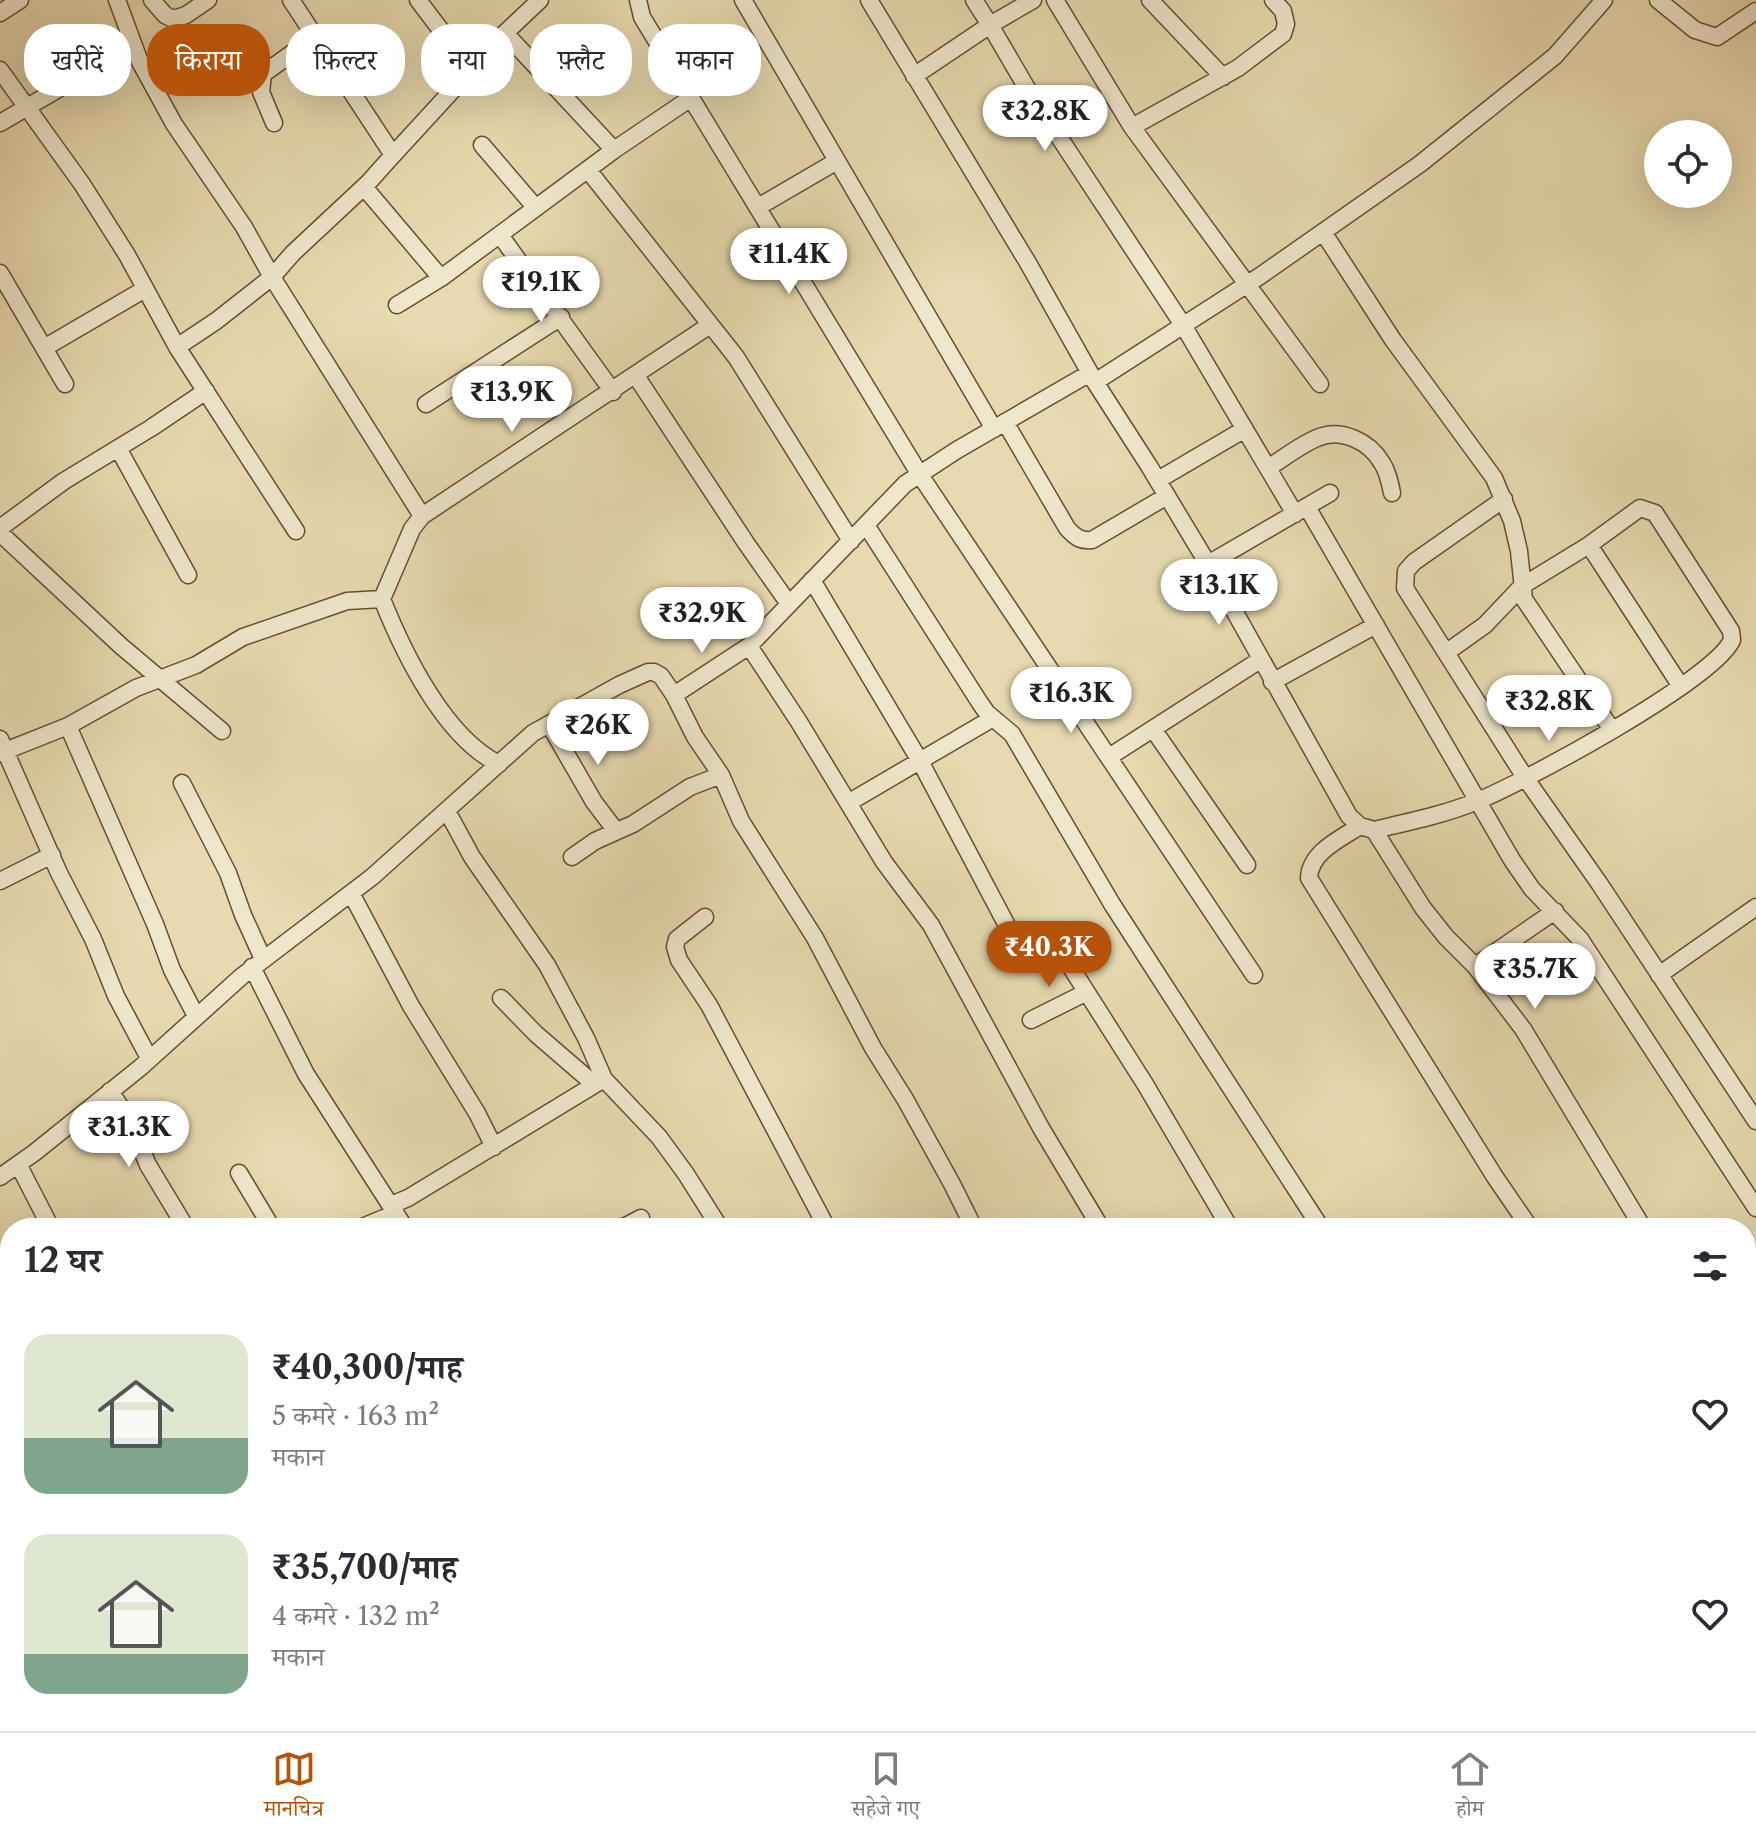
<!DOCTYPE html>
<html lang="hi">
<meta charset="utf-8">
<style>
body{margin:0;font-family:"Libre Caslon Text","Noto Serif Devanagari",serif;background:#f2f2f3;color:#2b2b33;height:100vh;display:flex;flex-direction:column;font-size:30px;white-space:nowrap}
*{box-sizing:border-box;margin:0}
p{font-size:26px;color:#7c7c81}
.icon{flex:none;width:44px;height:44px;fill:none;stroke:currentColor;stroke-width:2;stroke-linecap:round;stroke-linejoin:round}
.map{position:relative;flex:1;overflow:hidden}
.panel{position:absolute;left:0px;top:1218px;width:1756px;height:514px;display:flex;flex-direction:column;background:#fff;border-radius:32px 32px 0 0;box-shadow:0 8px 32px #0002}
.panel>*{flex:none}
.guide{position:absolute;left:24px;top:24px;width:800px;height:72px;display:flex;gap:16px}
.controls{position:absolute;left:1644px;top:120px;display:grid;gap:16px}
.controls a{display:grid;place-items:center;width:88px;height:88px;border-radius:50%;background:#fff;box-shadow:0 8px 32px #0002;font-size:40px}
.price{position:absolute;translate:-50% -68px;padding:0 18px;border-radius:28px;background:#fff;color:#222;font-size:26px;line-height:52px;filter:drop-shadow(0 2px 4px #0008)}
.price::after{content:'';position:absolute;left:50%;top:48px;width:24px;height:18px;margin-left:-12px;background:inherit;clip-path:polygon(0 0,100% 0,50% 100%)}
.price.on{background:#b45309;color:#fff}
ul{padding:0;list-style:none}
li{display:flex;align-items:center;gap:24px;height:200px;padding:0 24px}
li span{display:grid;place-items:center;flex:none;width:224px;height:160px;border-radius:24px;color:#555}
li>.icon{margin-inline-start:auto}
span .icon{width:96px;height:96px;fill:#fffc;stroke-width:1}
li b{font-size:34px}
h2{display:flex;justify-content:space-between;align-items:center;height:96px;padding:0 24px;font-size:34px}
.tag{padding:0 28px;border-radius:32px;background:#fff;box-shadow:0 8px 32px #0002;font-size:28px;line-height:72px}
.tag.on{background:#b45309;color:#fff}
.dock{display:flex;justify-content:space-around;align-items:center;height:112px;border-top:2px solid #e1e1e2;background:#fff;font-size:22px;color:#7c7c81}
.dock a{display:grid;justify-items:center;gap:4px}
.dock .on{color:#b45309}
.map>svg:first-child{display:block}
</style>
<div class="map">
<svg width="1756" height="1731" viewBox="0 0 1756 1731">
<rect width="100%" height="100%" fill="#e7dab0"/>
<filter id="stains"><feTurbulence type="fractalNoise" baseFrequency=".0025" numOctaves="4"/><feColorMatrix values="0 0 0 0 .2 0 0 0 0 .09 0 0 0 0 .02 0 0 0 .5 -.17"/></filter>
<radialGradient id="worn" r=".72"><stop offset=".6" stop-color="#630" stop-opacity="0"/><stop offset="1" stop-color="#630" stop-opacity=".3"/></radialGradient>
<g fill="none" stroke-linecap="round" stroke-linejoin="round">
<defs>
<path id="street" d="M 117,0 L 140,62 L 174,124 L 244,227 L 272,277 L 422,516
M 152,0 L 165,15 L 173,19 L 186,15 L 208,0
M 418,0 L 471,70 L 505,33 L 614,150 L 691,98 L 642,17 L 638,0
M 743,0 L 994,429
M 869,0 L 1028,263 L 1095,382 L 1149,466 L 1208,564 L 1349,816 L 1360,826 L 1374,830 C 1408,822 1443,815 1475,802 C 1521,784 1714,680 1732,640 L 1731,631 L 1655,513 L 1640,508 L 1589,545 L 1522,586 L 1485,625 L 1447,652
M 1033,0 L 990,25 L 1028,90 L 1183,325 L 1295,514
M 1055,0 L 1132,127 L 1320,384
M 1150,0 L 1223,77
M 1658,0 L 1695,30 L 1717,37 L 1756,11
M 0,13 L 20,0
M 505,33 L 540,0
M 0,70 L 82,184 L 127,255 L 177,347 L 296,531
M 914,76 L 990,25 L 974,0
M 691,98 L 920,475 L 1254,975
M 0,123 L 106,61
M 274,123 L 261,92 L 263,74 L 316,36
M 1132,127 L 1238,68 L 1283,34 L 1286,24 L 1283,11 L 1273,0
M 482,145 L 536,208
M 393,155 L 471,70
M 588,170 L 736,357 L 851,541
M 364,187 L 441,278
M 758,207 L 837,161
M 1323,232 L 1393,340 L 1494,478 L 1512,521 L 1519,551 L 1524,599 L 1612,730
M 500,235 L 613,392
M 0,273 L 65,384
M 397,305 L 441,278 L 614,150
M 177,347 L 216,321 L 272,277 L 293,253 L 368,183 L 393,155 L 291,0
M 44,348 L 145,289
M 636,376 L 746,543 L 789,604
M 1095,382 L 1260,276 L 1420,164 L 1555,56 L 1604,0
M 426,404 L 561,317
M 1005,422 L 1067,528 C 1075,537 1080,541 1092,540 L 1167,496
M 118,448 L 188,575
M 1268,468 C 1284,458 1300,445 1317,438 C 1341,427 1370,442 1382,463 C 1388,472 1390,483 1392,493
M 1158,480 L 1245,429
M 1504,499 L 1414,562 L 1406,571 L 1405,588 L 1526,779 L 1599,883 L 1756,1121
M 1307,507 L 1512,860 L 1532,889 L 1580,939 L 1756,1208
M 866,525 L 980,703 L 987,713 L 1012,734 L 1112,904 L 1321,1228
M 0,528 L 64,481 L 151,428 L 206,391
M 0,533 L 121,646 L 222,731
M 1589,545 L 1680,685
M 1208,564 L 1330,493
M 812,580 L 920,761 L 1012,935 L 1023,944 C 1036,943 1048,934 1058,947 L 1145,1084 L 1230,1228
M 382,599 L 412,529 L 422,516 L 710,325
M 749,646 L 799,722 L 884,862 L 931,925 L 1041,1128 L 1101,1228
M 1272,682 L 1376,625
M 674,695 L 749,646 L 905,484 L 957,450 L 1090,373
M 549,724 L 594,802 L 616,831
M 68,726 L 155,924 L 172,970 L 196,1016
M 1153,729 L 1247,865
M 0,739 L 59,873 L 93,939 L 116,996 L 149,1058
M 0,753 L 68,726 L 136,688 L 196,665 L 243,637 L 347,601 L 382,599 C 404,654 445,738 499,764
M 1109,757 L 1260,660
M 182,783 L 228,873 L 243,915 L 263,959
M 848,803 L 993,718
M 447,811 L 472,857 L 547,965 L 586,1038 L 604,1079 L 659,1137 L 686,1174 L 720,1228
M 1360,826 C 1340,839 1310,852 1309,878 L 1495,1177 L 1530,1228
M 1374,830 L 1423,908 L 1446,937 L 1475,966 L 1523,1029 L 1643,1228
M 572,857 L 595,841 L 633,824 L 690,787 L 721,775
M 0,881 L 52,855
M 351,893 L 411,1006 L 477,1113 L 494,1147
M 705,917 L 677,939 L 675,947 L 679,960 L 709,1005 L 827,1228
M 1475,966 L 1555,911
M 252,967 L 306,1074 L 405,1228
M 1659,975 L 1756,907
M 501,998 L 536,1034 L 594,1084
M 1031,1020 L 1085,993
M 110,1091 L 129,1120 L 148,1165 L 186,1228
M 18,1164 L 51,1228
M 239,1173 L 272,1228
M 0,1177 L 34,1153 L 141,1067 L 242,976 L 372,877 L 533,733 L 619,685 L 648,672 L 654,672 L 661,676 L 674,695 L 695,737 L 721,775 L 741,821 L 815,938 L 873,1048 L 905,1099 L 952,1184 L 974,1228
M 391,1205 L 408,1198 L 604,1079
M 360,1228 L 396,1213
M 622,1228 L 641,1218
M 0,1410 L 10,1427
M 1746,1451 L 1756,1475
M 0,1704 L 15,1731
M 98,1722 L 103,1731
M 172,1722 L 180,1731
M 320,1722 L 325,1731
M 496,1722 L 501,1731
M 646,1722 L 651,1731
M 989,1722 L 994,1731
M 1116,1722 L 1122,1731
M 1260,1722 L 1267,1731
M 1396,1722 L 1401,1731
M 128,1731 L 141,1722
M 824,1731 L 840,1722"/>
<path id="secondary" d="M 1746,1346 L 1756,1344
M 1746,1366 L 1756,1365
M 0,1624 L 10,1622
M 0,1641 L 10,1639"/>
</defs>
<use href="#street" stroke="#674e31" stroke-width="19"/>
<use href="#secondary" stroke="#3c2007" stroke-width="25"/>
<use href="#street" stroke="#efe7cc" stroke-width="16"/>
<use href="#secondary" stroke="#efe7cc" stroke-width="22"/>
</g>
<rect width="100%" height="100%" filter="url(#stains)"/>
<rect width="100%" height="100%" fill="url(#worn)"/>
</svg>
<div class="controls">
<a><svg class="icon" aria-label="locate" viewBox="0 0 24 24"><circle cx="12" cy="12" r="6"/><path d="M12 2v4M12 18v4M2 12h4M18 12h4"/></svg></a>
</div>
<b class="price" style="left:1045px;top:153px">₹32.8K</b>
<b class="price" style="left:789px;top:296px">₹11.4K</b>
<b class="price" style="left:541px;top:324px">₹19.1K</b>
<b class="price" style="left:512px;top:434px">₹13.9K</b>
<b class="price" style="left:1219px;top:627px">₹13.1K</b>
<b class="price" style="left:702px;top:655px">₹32.9K</b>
<b class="price" style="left:1071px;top:735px">₹16.3K</b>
<b class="price" style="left:1549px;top:743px">₹32.8K</b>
<b class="price" style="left:598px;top:767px">₹26K</b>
<b class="price on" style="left:1049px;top:989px">₹40.3K</b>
<b class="price" style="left:1535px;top:1011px">₹35.7K</b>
<b class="price" style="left:129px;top:1169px">₹31.3K</b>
<div class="guide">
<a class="tag">खरीदें</a>
<a class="tag on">किराया</a>
<a class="tag">फ़िल्टर</a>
<a class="tag">नया</a>
<a class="tag">फ़्लैट</a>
<a class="tag">मकान</a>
</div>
<section class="panel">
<h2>12 घर<svg class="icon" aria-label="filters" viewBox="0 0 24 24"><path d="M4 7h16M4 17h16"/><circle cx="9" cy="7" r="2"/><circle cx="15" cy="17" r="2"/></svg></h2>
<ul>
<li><span style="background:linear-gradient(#dfe7d0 65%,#7fa58c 0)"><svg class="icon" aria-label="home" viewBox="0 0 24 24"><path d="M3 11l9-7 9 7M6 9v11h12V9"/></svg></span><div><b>₹40,300/माह</b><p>5 कमरे · 163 m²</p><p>मकान</p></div><svg class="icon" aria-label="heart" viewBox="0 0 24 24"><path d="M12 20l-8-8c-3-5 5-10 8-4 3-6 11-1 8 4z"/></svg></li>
<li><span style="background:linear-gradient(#dfe7d0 75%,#7fa58c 0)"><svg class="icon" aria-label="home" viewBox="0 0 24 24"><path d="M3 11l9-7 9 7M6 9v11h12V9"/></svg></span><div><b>₹35,700/माह</b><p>4 कमरे · 132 m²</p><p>मकान</p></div><svg class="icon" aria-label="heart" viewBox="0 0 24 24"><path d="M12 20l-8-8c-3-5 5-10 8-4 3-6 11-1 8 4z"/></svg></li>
</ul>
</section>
</div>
<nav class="dock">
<a class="on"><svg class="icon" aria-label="map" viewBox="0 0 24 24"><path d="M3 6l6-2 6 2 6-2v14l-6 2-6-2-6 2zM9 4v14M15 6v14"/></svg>मानचित्र</a>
<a><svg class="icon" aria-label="saved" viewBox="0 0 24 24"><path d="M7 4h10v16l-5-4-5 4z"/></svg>सहेजे गए</a>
<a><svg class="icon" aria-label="home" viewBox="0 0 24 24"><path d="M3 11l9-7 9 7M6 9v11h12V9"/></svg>होम</a>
</nav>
